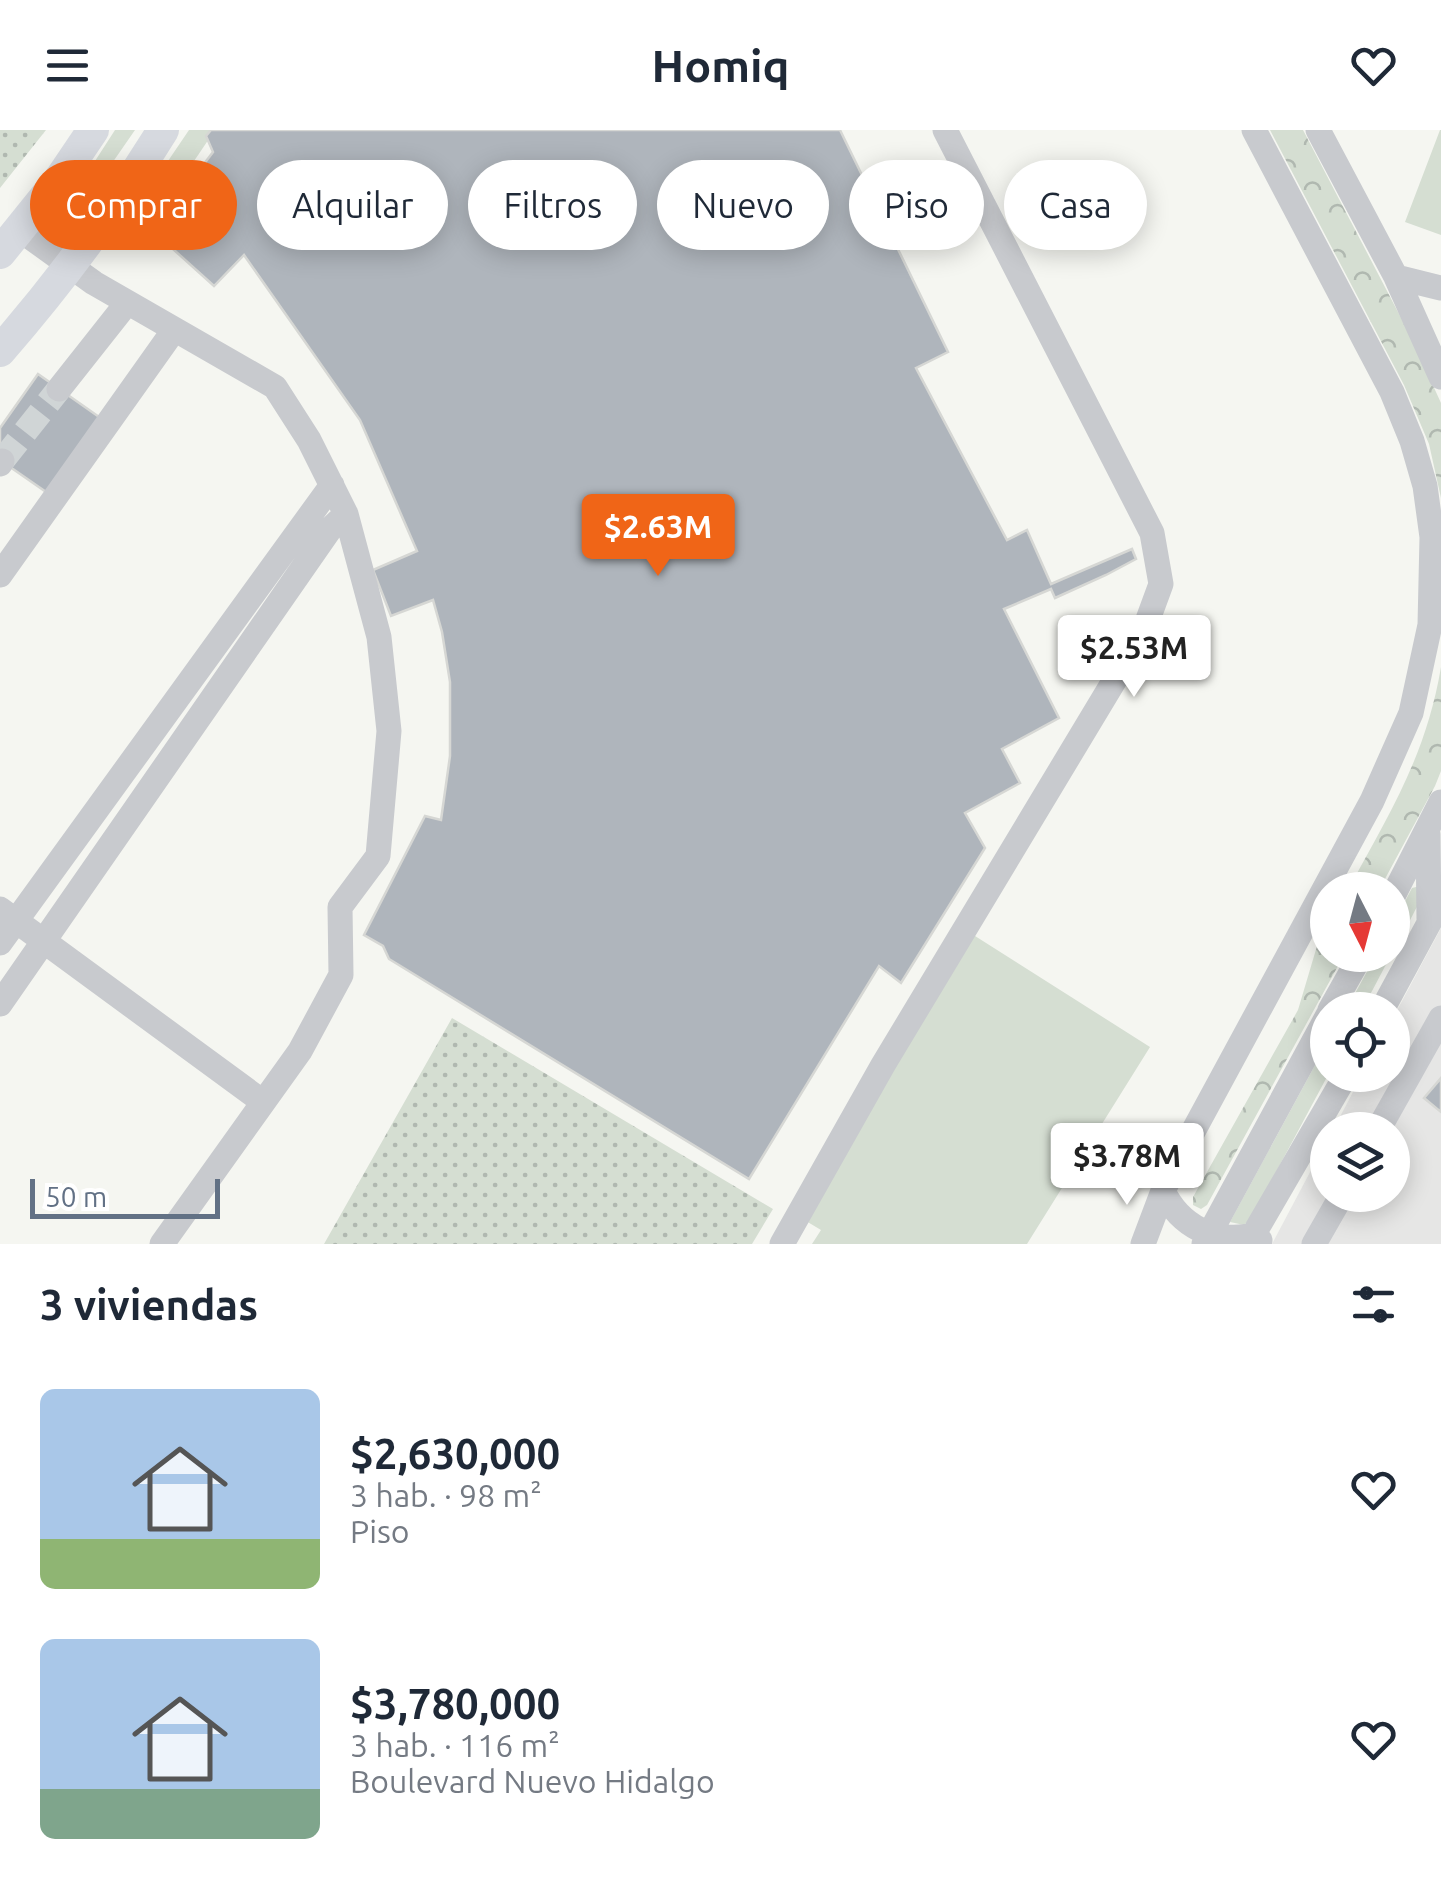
<!DOCTYPE html>
<html lang="es">
<meta charset="utf-8">
<style>
body{margin:0;font-family:Ubuntu,sans-serif;background:#f6f6f7;color:#1f2937;height:100vh;display:flex;flex-direction:column;font-size:38px;white-space:nowrap}
*{box-sizing:border-box;margin:0}
p{font-size:32px;color:#747a83}
.icon{flex:none;width:55px;height:55px;fill:none;stroke:currentColor;stroke-width:2;stroke-linecap:round;stroke-linejoin:round}
.map{position:relative;height:1114px;overflow:hidden}
.sheet{display:flex;flex-direction:column;background:#fff;flex:1}
.sheet>*{flex:none}
.guide{position:absolute;left:30px;top:30px;width:1382px;height:90px;display:flex;gap:20px}
.needle{width:65px;rotate:174deg}
.tools{position:absolute;left:1310px;top:742px;display:grid;gap:20px}
.tools a{display:grid;place-items:center;width:100px;height:100px;border-radius:50%;background:#fff;box-shadow:0 5px 25px #0003;font-size:50px}
.scale{position:absolute;left:30px;bottom:25px;width:190px;box-sizing:border-box;padding-left:10px;border:5px solid #627185;border-top:0;font-size:28px;line-height:35px;white-space:nowrap;color:#627185;-webkit-text-stroke:8px #fff;paint-order:stroke}
.price{position:absolute;translate:-50% -85px;padding:0 22px;border-radius:10px;background:#fff;color:#222;font-size:32px;line-height:65px;filter:drop-shadow(0 2px 5px #0008)}
.price::after{content:'';position:absolute;left:50%;top:60px;width:30px;height:22px;margin-left:-15px;background:inherit;clip-path:polygon(0 0,100% 0,50% 100%)}
.price.selected{background:#f06517;color:#fff}
ul{padding:0;list-style:none}
li{display:flex;align-items:center;gap:30px;height:250px;padding:0 40px}
li span{display:grid;place-items:center;flex:none;width:280px;height:200px;border-radius:15px;color:#555}
li>.icon{margin-inline-start:auto}
span .icon{width:120px;height:120px;fill:#fffc;stroke-width:1}
li b{font-size:42px}
h2{display:flex;justify-content:space-between;align-items:center;height:120px;padding:0 40px;font-size:42px}
.pill{padding:0 35px;border-radius:45px;background:#fff;box-shadow:0 5px 25px #0003;font-size:35px;line-height:90px}
.pill.selected{background:#f06517;color:#fff}
header{display:flex;justify-content:space-between;align-items:center;height:130px;padding:0 40px;background:#fff;font-size:45px;font-weight:700}
.map>svg:first-child{display:block}
</style>
<header><svg class="icon" aria-label="menu" viewBox="0 0 24 24"><path d="M4 6h16M4 12h16M4 18h16"/></svg>Homiq<svg class="icon" aria-label="heart" viewBox="0 0 24 24"><path d="M12 20l-8-8c-3-5 5-10 8-4 3-6 11-1 8 4z"/></svg></header>
<div class="map">
<svg width="1441" height="1114" viewBox="0 0 1441 1114">
<defs>
<pattern id="grass-dots" width="8" height="8" patternUnits="userSpaceOnUse" patternTransform="scale(2.5)"><rect width="8" height="8" fill="#d5ded2"/><path d="M2 2h.1M6 6h.1" fill="none" stroke="#b0b8b0" stroke-width="1.8" stroke-linecap="round"/></pattern>
<pattern id="forest-crowns" width="20" height="18" patternUnits="userSpaceOnUse" patternTransform="scale(2.5)"><rect width="20" height="18" fill="#d5ded2"/><path d="M2 6a3 3 0 1 1 6 0M12 15a3 3 0 1 1 6 0" fill="none" stroke="#b0b8b0"/></pattern>
</defs>
<rect width="100%" height="100%" fill="#f5f6f1"/>
<path fill="#e6e6e5" d="M 1441,798 L 1441,1114 L 1272,1114 L 1327,1010 L 1328,1065 L 1392,1065 L 1392,1000 L 1333,1000 L 1362,945 L 1392,945 L 1393,888 Z"/>
<path fill="url(#grass-dots)" d="M 0,0 L 46,0 L 0,58 Z
M 452,888 L 773,1079 L 752,1114 L 324,1114 Z"/>
<path fill="url(#forest-crowns)" d="M 1270,0 L 1303,0 L 1410,205 L 1441,273 L 1441,368 L 1429,314 L 1404,255 Z
M 1441,537 L 1441,641 L 1435,656 L 1379,760 L 1348,760 C 1390,682 1426,626 1441,537 Z
M 1327,798 L 1328,825 L 1344,825 L 1207,1075 L 1201,1079 L 1193,1075 L 1193,1067 L 1298,880 L 1317,816 Z"/>
<path fill="#d5ded2" d="M 115,0 L 135,0 L 99,52 L 86,45 Z
M 189,0 L 215,0 L 165,74 L 147,62 Z
M 1440,0 L 1441,0 L 1441,105 L 1405,92 Z
M 1420,756 L 1421,769 L 1393,823 L 1393,794 L 1412,758 Z
M 964,799 L 1150,917 L 1027,1114 L 812,1114 L 821,1100 L 796,1085 Z
M 1376,825 L 1391,825 L 1362,880 L 1346,880 Z
M 1327,913 L 1328,945 L 1252,1087 L 1244,1095 L 1230,1092 Z"/>
<path fill="#afb5bc" stroke="#d6d7d4" stroke-width="2.5" d="M 211,0 L 840,0 L 948,222 L 916,238 L 1007,410 L 1027,400 L 1051,454 L 1132,419 L 1136,429 L 1106,445 L 1055,468 L 1051,459 L 1004,479 L 1059,588 L 1002,619 L 1020,653 L 965,683 L 985,718 L 901,853 L 879,836 L 749,1049 L 389,829 L 383,816 L 364,805 L 425,686 L 441,690 L 450,626 L 450,552 L 442,502 L 433,470 L 391,486 L 373,440 L 417,421 L 360,290 L 244,125 L 214,156 L 153,101 L 213,22 L 206,6 Z
M 38,244 L 102,289 L 49,364 L 0,330 L 0,298 Z
M 1441,948 L 1441,982 L 1424,968 Z"/>
<g fill="none" stroke-linecap="round" stroke-linejoin="round">
<path stroke="#d0d5d6" stroke-width="25" stroke-dasharray="25 12" stroke-linecap="butt" d="M 2,331 L 59,259"/>
<path stroke="#c8cace" stroke-width="25" d="M 1318,0 L 1396,147 L 1441,247
M 19,99 L 94,153 L 275,257 L 309,310 L 346,384 L 379,507 L 389,601 L 378,726 L 340,777 L 341,845 L 300,921 L 162,1114
M 1396,147 L 1441,158
M 59,259 L 127,173
M 0,334 L 2,331
M 0,445 L 174,200
M 1428,704 L 1429,789
M 1392,768 L 1441,672
M 0,779 L 263,972
M 0,813 L 332,355
M 0,874 L 330,399 L 346,384
M 1330,880 L 1361,825
M 1382,880 L 1441,771
M 1378,1000 L 1441,888
M 1163,1061 C 1180,1096 1214,1114 1254,1105 L 1260,1110
M 782,1114 L 883,935 L 1143,503 L 1161,454 L 1152,403 L 945,0
M 1143,1114 L 1163,1061 L 1189,1009 L 1372,671 L 1411,583 L 1430,495 L 1432,407 L 1425,356 L 1412,311 L 1392,262 L 1254,0
M 1204,1114 L 1328,885
M 1248,1114 L 1346,945
M 1314,1114 L 1342,1065"/>
<path stroke="#d6d9df" stroke-width="32" d="M 0,123 L 62,46 L 93,0
M 0,221 C 60,152 115,78 163,0"/>
</g>
</svg>
<div class="tools">
<a><svg class="needle" viewBox="-14 -14 28 28"><path d="M0-13l5 13h-10z" fill="#e53935"/><path d="M0 13l5-13h-10z" fill="#747a83"/></svg></a>
<a><svg class="icon" aria-label="locate" viewBox="0 0 24 24"><circle cx="12" cy="12" r="6"/><path d="M12 2v4M12 18v4M2 12h4M18 12h4"/></svg></a>
<a><svg class="icon" aria-label="layers" viewBox="0 0 24 24"><path d="M12 4l9 5-9 5-9-5zM3 14l9 5 9-5"/></svg></a>
</div>
<div class="scale">50 m</div>
<b class="price selected" style="left:658px;top:449px">$2.63M</b>
<b class="price" style="left:1134px;top:570px">$2.53M</b>
<b class="price" style="left:1127px;top:1078px">$3.78M</b>
<div class="guide">
<a class="pill selected">Comprar</a>
<a class="pill">Alquilar</a>
<a class="pill">Filtros</a>
<a class="pill">Nuevo</a>
<a class="pill">Piso</a>
<a class="pill">Casa</a>
</div>
</div>
<section class="sheet">
<h2>3 viviendas<svg class="icon" aria-label="filters" viewBox="0 0 24 24"><path d="M4 7h16M4 17h16"/><circle cx="9" cy="7" r="2"/><circle cx="15" cy="17" r="2"/></svg></h2>
<ul>
<li><span style="background:linear-gradient(#a9c7e8 75%,#8fb573 0)"><svg class="icon" aria-label="home" viewBox="0 0 24 24"><path d="M3 11l9-7 9 7M6 9v11h12V9"/></svg></span><div><b>$2,630,000</b><p>3 hab. · 98 m²</p><p>Piso</p></div><svg class="icon" aria-label="heart" viewBox="0 0 24 24"><path d="M12 20l-8-8c-3-5 5-10 8-4 3-6 11-1 8 4z"/></svg></li>
<li><span style="background:linear-gradient(#a9c7e8 75%,#7fa58c 0)"><svg class="icon" aria-label="home" viewBox="0 0 24 24"><path d="M3 11l9-7 9 7M6 9v11h12V9"/></svg></span><div><b>$3,780,000</b><p>3 hab. · 116 m²</p><p>Boulevard Nuevo Hidalgo</p></div><svg class="icon" aria-label="heart" viewBox="0 0 24 24"><path d="M12 20l-8-8c-3-5 5-10 8-4 3-6 11-1 8 4z"/></svg></li>
</ul>
</section>
